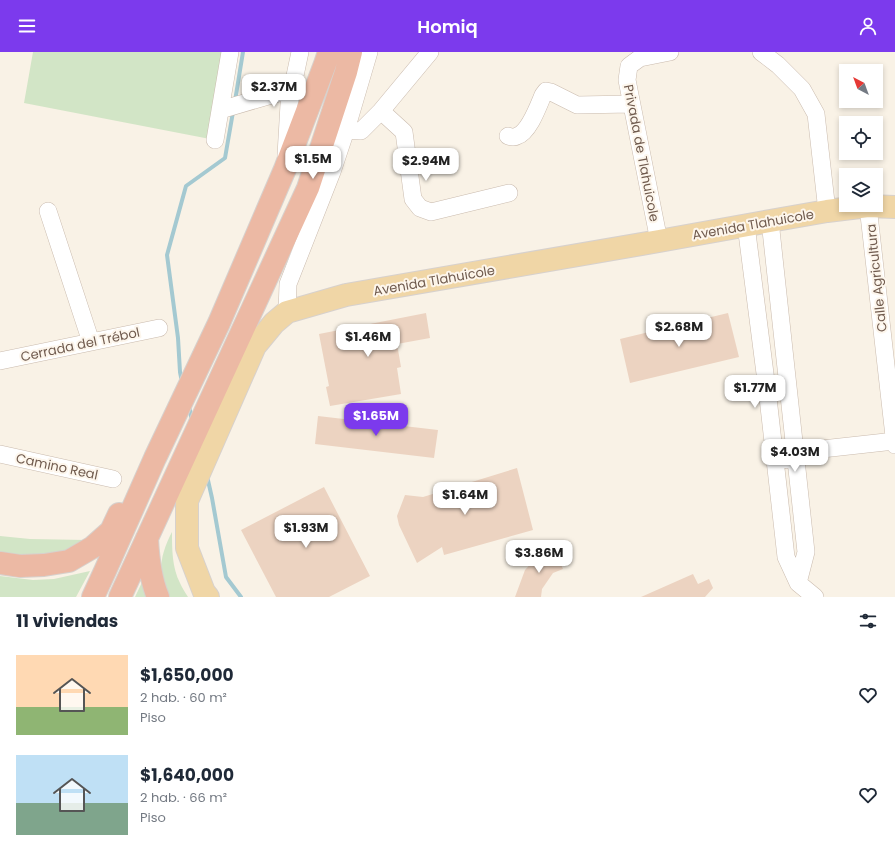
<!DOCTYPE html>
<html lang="es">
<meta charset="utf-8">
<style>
body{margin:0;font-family:Poppins,sans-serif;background:#f6f6f7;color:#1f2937;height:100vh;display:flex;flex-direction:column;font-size:15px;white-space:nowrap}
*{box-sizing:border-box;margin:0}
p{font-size:13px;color:#747a83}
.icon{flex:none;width:22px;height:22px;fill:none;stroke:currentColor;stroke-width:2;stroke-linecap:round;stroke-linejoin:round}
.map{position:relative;height:545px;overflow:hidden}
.sheet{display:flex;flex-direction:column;background:#fff;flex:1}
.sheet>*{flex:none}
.needle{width:26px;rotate:319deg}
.fabs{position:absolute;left:839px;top:12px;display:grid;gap:8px}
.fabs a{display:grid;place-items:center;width:44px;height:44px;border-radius:0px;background:#fff;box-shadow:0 2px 6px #0003;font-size:20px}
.price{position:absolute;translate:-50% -34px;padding:0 9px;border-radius:8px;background:#fff;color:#222;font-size:13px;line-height:26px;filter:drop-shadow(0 1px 2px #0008)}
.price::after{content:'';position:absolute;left:50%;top:24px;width:12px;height:9px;margin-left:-6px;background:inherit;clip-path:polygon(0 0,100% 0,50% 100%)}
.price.current{background:#7c3aed;color:#fff}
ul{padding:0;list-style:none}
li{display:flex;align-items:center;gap:12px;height:100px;padding:0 16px}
li span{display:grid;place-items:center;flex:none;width:112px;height:80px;border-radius:0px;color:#555}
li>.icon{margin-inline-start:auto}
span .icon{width:48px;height:48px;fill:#fffc;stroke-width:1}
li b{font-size:17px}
h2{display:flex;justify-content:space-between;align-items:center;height:48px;padding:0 16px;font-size:17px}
header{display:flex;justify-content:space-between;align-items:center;height:52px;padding:0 16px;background:#7c3aed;color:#fff;font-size:18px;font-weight:600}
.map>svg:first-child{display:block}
</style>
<header><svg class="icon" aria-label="menu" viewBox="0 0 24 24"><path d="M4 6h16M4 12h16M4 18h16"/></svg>Homiq<svg class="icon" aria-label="person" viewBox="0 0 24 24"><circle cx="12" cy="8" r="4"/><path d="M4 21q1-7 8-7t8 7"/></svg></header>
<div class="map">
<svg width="895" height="545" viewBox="0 0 895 545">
<rect width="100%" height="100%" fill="#f9f2e6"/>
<path fill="#d2e5c6" d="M 33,0 L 226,0 L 210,87 L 24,51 Z
M 172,480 C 172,497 172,516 180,531 C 182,536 185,540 188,545 L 165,545 C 164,538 162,530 161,523 C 160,508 165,493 172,480 Z
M 0,484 L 30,487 L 87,488 C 81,491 74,496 68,499 C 50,506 19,504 0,502 Z
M 90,519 L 76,545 L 0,545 L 0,524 L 33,528 L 54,527 Z
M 145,524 L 150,545 L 135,545 Z"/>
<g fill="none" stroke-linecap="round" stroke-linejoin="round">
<path stroke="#a4c9d1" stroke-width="4" d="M 235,49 L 243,0
M 182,330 L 180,320 L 178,286 L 167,203 L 186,134 L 225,106 L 233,60
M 189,354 L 192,369
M 207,424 L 212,446 L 226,525 L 241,545"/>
</g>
<path fill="#ecd3c1" d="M 426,261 L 430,286 L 397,292 L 401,315 L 397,316 L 401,342 L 330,354 L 326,335 L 329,334 L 319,282 Z
M 728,261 L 739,305 L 630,331 L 620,287 Z
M 318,364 L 438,378 L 434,406 L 315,392 Z
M 517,416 L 533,478 L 444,503 L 442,495 L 417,511 L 399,473 L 397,464 L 405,443 L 423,445 Z
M 324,435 L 370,524 L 329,545 L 276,545 L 241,478 Z
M 553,493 L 563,517 L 553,521 L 542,537 L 541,545 L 515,545 L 525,518 L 543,498 Z
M 693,522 L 698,532 L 709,527 L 713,536 L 705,545 L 641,545 Z"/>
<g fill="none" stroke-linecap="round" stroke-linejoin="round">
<defs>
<path id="minor" d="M 761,0 L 778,13 L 802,37 L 816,62 L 827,159
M 220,58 L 292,37
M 381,59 L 404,80 L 413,147 L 420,156 L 431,160 L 509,141
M 346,78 L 361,79 L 381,59 L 430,0
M 508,84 C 511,85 514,86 517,84 C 529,80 538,55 543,43 L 546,39 L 551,40 L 577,53 L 631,52
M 215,88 L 230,0
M 286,103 L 289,52 L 300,0
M 868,154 L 895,393
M 48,159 L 91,290
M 770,169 L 806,500 L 798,531
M 746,173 L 767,337 L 786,505 L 798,531 L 815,545
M 659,189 L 627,28 L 629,14 L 640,6 L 670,0
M 287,260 L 288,232 L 332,120 L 346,78 L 369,0
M 0,309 L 159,276
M 0,402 L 113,427
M 787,408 L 795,400 L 895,389"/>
<path id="major" d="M 208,545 L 204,540 L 187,496 L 187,449 L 255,294 L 274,271 L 287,260 L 346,243 L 659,189 L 770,169 L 827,159 L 868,154 L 895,155"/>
<path id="highway" d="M 147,486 C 148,506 150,526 158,545
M 0,511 L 20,514 L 44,513 L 69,509 L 93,495 L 111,479 L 119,462
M 93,545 L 105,519 L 155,406 L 219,271 L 285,117 L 325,12 L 329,0
M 120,545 L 308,136 L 346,20 L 351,0"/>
</defs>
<use href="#minor" stroke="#cabbae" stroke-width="18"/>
<use href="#major" stroke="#d7d1cd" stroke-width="24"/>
<use href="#highway" stroke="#d7d1cd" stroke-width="24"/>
<use href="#minor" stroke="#fff" stroke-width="17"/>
<use href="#major" stroke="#f0d6a6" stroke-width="22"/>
<use href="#highway" stroke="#ecb9a4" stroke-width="22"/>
</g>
<g text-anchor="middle" stroke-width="4" stroke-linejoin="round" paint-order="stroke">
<g font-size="13" fill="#705b4e" stroke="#fdf6ec">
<text transform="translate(642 101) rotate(79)" y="5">Privada de Tlahuicole</text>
<text transform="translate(753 172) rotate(-10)" y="5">Avenida Tlahuicole</text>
<text transform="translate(876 226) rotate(-96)" y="5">Calle Agricultura</text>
<text transform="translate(434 228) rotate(-10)" y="5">Avenida Tlahuicole</text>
<text transform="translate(80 292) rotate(-12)" y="5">Cerrada del Trébol</text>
<text transform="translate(57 414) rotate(12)" y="5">Camino Real</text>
</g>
</g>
</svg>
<div class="fabs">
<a><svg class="needle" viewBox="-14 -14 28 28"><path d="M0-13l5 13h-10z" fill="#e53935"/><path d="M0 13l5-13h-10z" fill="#747a83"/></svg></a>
<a><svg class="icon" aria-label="locate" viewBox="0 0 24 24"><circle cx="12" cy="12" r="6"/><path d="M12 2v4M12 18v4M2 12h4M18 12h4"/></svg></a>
<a><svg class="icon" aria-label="layers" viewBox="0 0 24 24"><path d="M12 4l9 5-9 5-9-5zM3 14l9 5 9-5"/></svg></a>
</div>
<b class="price" style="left:274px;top:56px">$2.37M</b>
<b class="price" style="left:313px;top:128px">$1.5M</b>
<b class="price" style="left:426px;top:130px">$2.94M</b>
<b class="price" style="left:679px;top:296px">$2.68M</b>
<b class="price" style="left:368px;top:306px">$1.46M</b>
<b class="price" style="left:755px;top:357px">$1.77M</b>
<b class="price current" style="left:376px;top:385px">$1.65M</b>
<b class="price" style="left:795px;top:421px">$4.03M</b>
<b class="price" style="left:465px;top:464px">$1.64M</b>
<b class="price" style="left:306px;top:497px">$1.93M</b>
<b class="price" style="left:539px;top:522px">$3.86M</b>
</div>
<section class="sheet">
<h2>11 viviendas<svg class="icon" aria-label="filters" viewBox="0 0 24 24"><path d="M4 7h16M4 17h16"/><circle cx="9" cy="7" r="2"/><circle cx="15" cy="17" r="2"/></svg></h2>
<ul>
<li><span style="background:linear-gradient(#ffd9b3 65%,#8fb573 0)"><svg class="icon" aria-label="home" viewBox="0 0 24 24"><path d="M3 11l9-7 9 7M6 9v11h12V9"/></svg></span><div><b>$1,650,000</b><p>2 hab. · 60 m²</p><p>Piso</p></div><svg class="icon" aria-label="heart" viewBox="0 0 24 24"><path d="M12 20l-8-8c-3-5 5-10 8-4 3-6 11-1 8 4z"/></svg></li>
<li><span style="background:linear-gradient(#bfe0f5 60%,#7fa58c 0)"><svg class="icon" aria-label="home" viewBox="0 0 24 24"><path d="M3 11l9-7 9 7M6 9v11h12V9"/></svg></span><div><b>$1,640,000</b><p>2 hab. · 66 m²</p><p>Piso</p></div><svg class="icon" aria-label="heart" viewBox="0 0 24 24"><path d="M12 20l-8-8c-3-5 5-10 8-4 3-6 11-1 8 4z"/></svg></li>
</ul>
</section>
